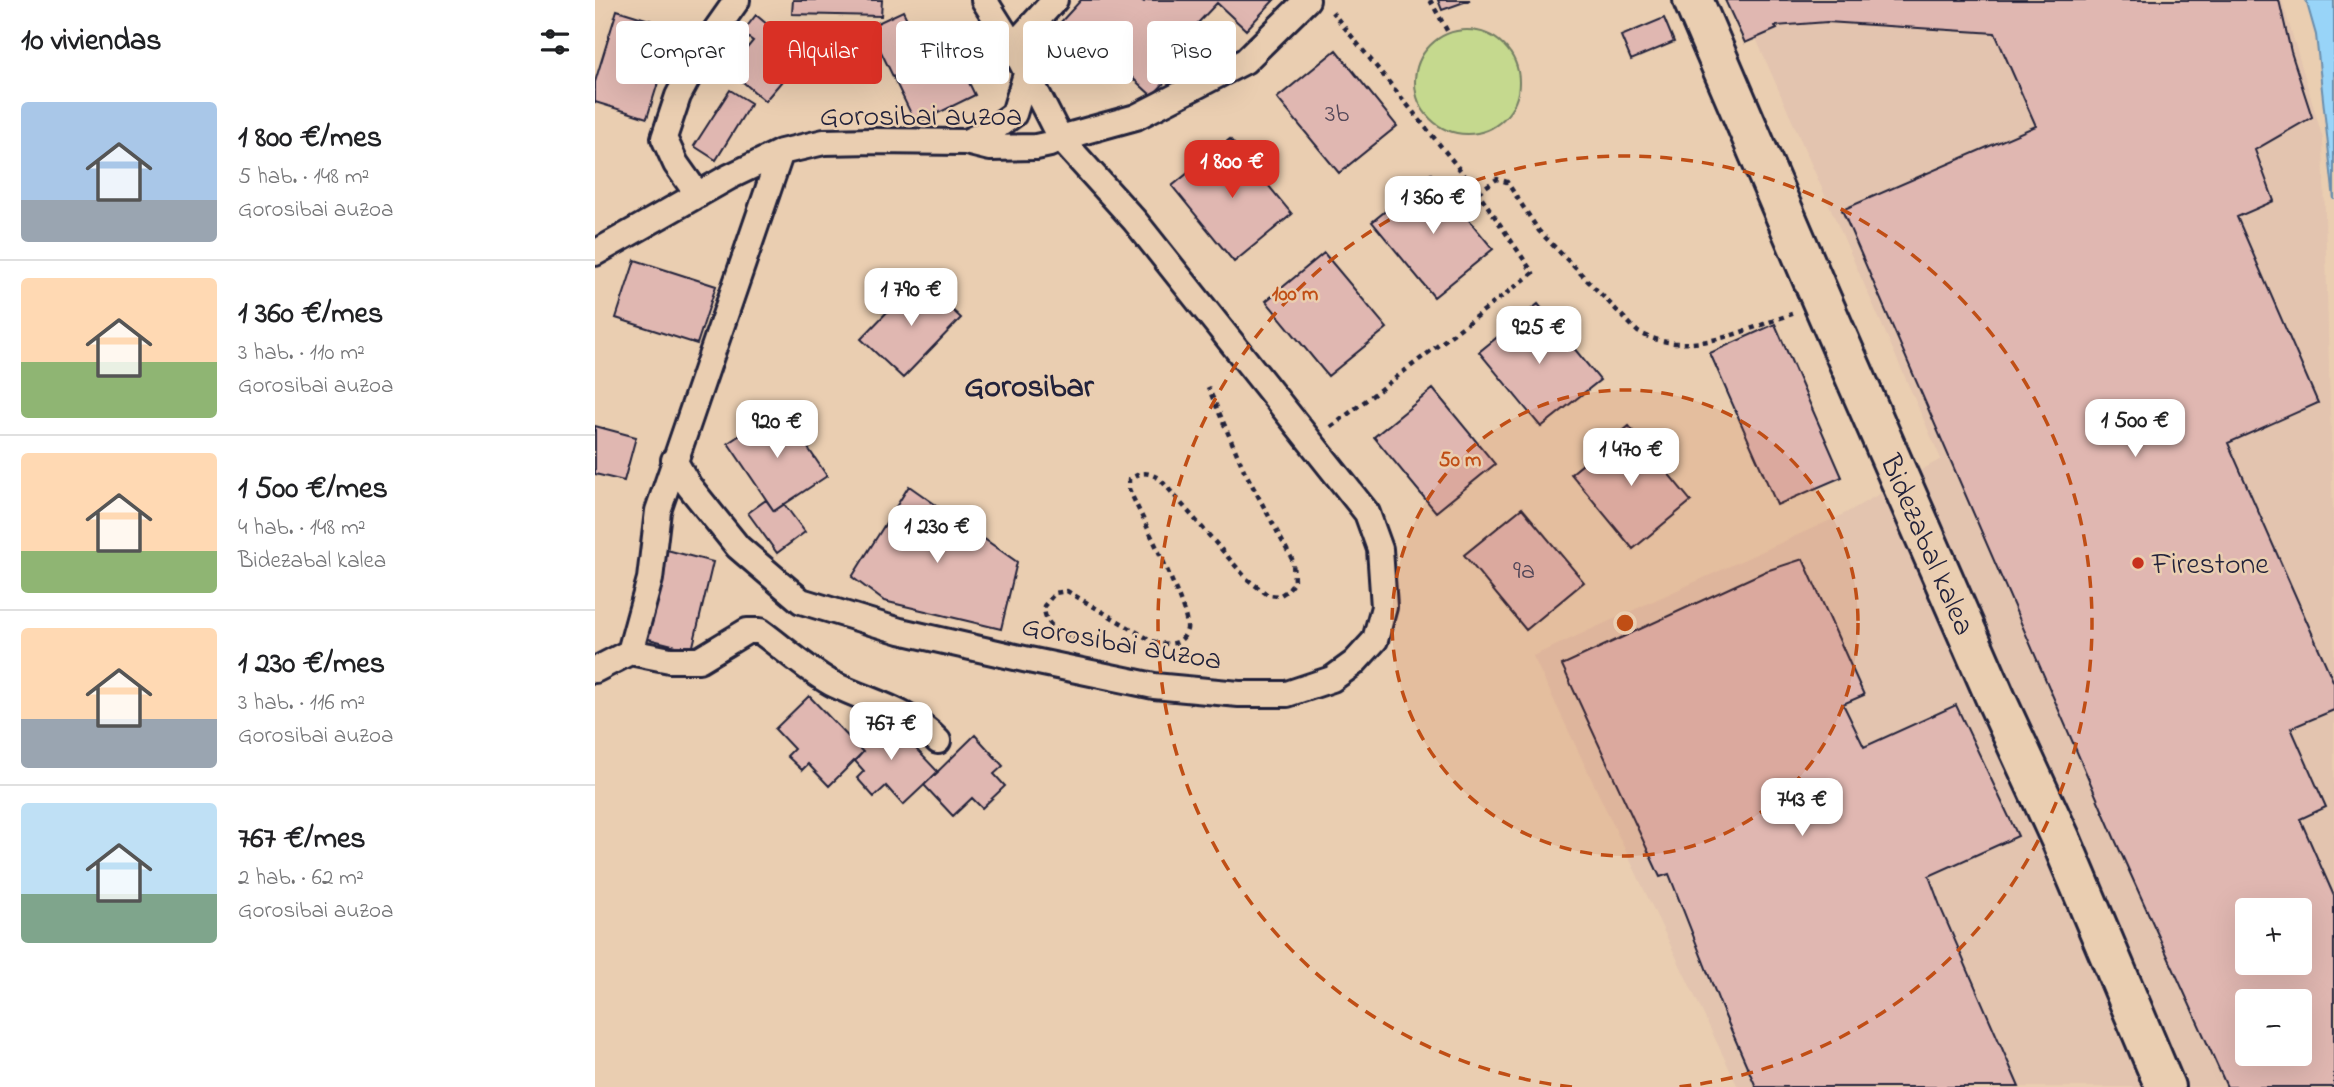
<!DOCTYPE html>
<html lang="es">
<meta charset="utf-8">
<style>
body{margin:0;font-family:"Indie Flower",sans-serif;background:#f2f2f2;color:#202124;height:100vh;display:flex;flex-direction:column;font-size:26px;white-space:nowrap}
*{box-sizing:border-box;margin:0}
p{font-size:23px;color:#757577}
.icon{flex:none;width:38px;height:38px;fill:none;stroke:currentColor;stroke-width:2;stroke-linecap:round;stroke-linejoin:round}
.map{position:relative;flex:1;overflow:hidden}
.side{display:flex;flex-direction:column;background:#fff;width:595px}
.side>*{flex:none}
.top-card{position:absolute;left:21px;top:21px;width:665px;height:63px;display:flex;gap:14px}
.fabs{position:absolute;left:1640px;top:898px;display:grid;gap:14px}
.fabs a{display:grid;place-items:center;width:77px;height:77px;border-radius:7px;background:#fff;box-shadow:0 7px 28px #0002;font-size:35px}
.price{position:absolute;translate:-50% -60px;padding:0 16px;border-radius:14px;background:#fff;color:#222;font-size:23px;line-height:46px;filter:drop-shadow(0 2px 4px #0008)}
.price::after{content:'';position:absolute;left:50%;top:42px;width:21px;height:16px;margin-left:-10px;background:inherit;clip-path:polygon(0 0,100% 0,50% 100%)}
.price.active{background:#d93025;color:#fff}
ul{padding:0;list-style:none}
li{display:flex;align-items:center;gap:21px;height:175px;padding:0 21px}
li+li{border-top:2px solid #e0e0e0}
li span{display:grid;place-items:center;flex:none;width:196px;height:140px;border-radius:7px;color:#555}
li>.icon{margin-inline-start:auto}
span .icon{width:84px;height:84px;fill:#fffc;stroke-width:1}
li b{font-size:30px}
h2{display:flex;justify-content:space-between;align-items:center;height:84px;padding:0 21px;font-size:30px}
.chip{padding:0 24px;border-radius:7px;background:#fff;box-shadow:0 7px 28px #0002;font-size:24px;line-height:63px}
.chip.active{background:#d93025;color:#fff}
main{display:flex;flex:1;min-height:0}
.map>svg:first-child{display:block}
</style>
<main>
<section class="side">
<h2>10 viviendas<svg class="icon" aria-label="filters" viewBox="0 0 24 24"><path d="M4 7h16M4 17h16"/><circle cx="9" cy="7" r="2"/><circle cx="15" cy="17" r="2"/></svg></h2>
<ul>
<li><span style="background:linear-gradient(#a9c7e8 70%,#9aa5b1 0)"><svg class="icon" aria-label="home" viewBox="0 0 24 24"><path d="M3 11l9-7 9 7M6 9v11h12V9"/></svg></span><div><b>1 800 €/mes</b><p>5 hab. · 148 m²</p><p>Gorosibai auzoa</p></div></li>
<li><span style="background:linear-gradient(#ffd9b3 60%,#8fb573 0)"><svg class="icon" aria-label="home" viewBox="0 0 24 24"><path d="M3 11l9-7 9 7M6 9v11h12V9"/></svg></span><div><b>1 360 €/mes</b><p>3 hab. · 110 m²</p><p>Gorosibai auzoa</p></div></li>
<li><span style="background:linear-gradient(#ffd9b3 70%,#8fb573 0)"><svg class="icon" aria-label="home" viewBox="0 0 24 24"><path d="M3 11l9-7 9 7M6 9v11h12V9"/></svg></span><div><b>1 500 €/mes</b><p>4 hab. · 148 m²</p><p>Bidezabal kalea</p></div></li>
<li><span style="background:linear-gradient(#ffd9b3 65%,#9aa5b1 0)"><svg class="icon" aria-label="home" viewBox="0 0 24 24"><path d="M3 11l9-7 9 7M6 9v11h12V9"/></svg></span><div><b>1 230 €/mes</b><p>3 hab. · 116 m²</p><p>Gorosibai auzoa</p></div></li>
<li><span style="background:linear-gradient(#bfe0f5 65%,#7fa58c 0)"><svg class="icon" aria-label="home" viewBox="0 0 24 24"><path d="M3 11l9-7 9 7M6 9v11h12V9"/></svg></span><div><b>767 €/mes</b><p>2 hab. · 62 m²</p><p>Gorosibai auzoa</p></div></li>
</ul>
</section>
<div class="map">
<svg width="1739" height="1087" viewBox="0 0 1739 1087">
<rect width="100%" height="100%" fill="#eaceb1"/>
<filter id="ink" filterUnits="userSpaceOnUse"><feTurbulence type="fractalNoise" baseFrequency=".0143" numOctaves="2"/><feDisplacementMap in="SourceGraphic" scale="14" xChannelSelector="R" yChannelSelector="G"/><feConvolveMatrix kernelMatrix="1 2 1 2 8 2 1 2 1" color-interpolation-filters="sRGB"/></filter>
<g filter="url(#ink)">
<path fill="#e3c4af" fill-rule="evenodd" d="M 1144,0 L 1687,0 L 1728,139 L 1739,555 L 1739,1087 L 1143,1087 L 938,656 L 1249,514 L 1346,459 ZM 1652,910 L 1704,910 L 1704,962 L 1652,962 ZM 1652,1001 L 1704,1001 L 1704,1054 L 1652,1054 Z"/>
<path fill="#c5d98e" stroke="#747e64" stroke-width="2" d="M820 82a52 52 0 1 1 104 0a52 52 0 1 1-104 0Z"/>
<path fill="#98d4f8" stroke="#698dac" stroke-width="2" d="M 1711,0 L 1739,0 L 1739,200 L 1721,35 Z"/>
<path fill="#e0b7b1" stroke="#22223b" stroke-width="2" fill-rule="evenodd" d="M 198,0 L 287,0 L 286,16 L 197,14 Z
M 486,0 L 546,0 L 549,2 L 551,0 L 679,0 L 651,30 L 622,3 L 580,47 L 592,59 L 557,96 L 493,37 L 486,45 L 464,24 Z
M 843,0 L 875,0 L 847,10 Z
M 1130,0 L 1684,0 L 1696,52 L 1717,117 L 1660,150 L 1679,201 L 1642,217 L 1723,403 L 1633,443 L 1739,683 L 1739,710 L 1696,728 L 1731,807 L 1705,819 L 1739,896 L 1739,1087 L 1632,1087 L 1521,842 L 1247,210 L 1441,126 L 1400,33 L 1232,22 L 1180,26 L 1182,29 L 1150,43 ZM 1652,910 L 1704,910 L 1704,962 L 1652,962 ZM 1652,1001 L 1704,1001 L 1704,1054 L 1652,1054 Z
M 22,10 L 80,28 L 52,118 L 0,102 L 0,82 Z
M 308,11 L 324,44 L 349,31 L 380,95 L 321,124 L 274,27 Z
M 161,15 L 209,55 L 170,101 L 134,70 L 158,41 L 147,33 Z
M 1069,18 L 1079,42 L 1036,60 L 1026,36 Z
M 741,50 L 802,126 L 744,173 L 682,98 Z
M 135,90 L 156,103 L 121,160 L 99,146 Z
M 635,139 L 697,214 L 639,262 L 577,186 Z
M 836,174 L 898,249 L 839,297 L 777,222 Z
M 729,253 L 792,328 L 733,376 L 671,301 Z
M 40,260 L 121,286 L 102,344 L 21,318 Z
M 324,279 L 366,318 L 308,378 L 266,339 Z
M 943,304 L 1005,380 L 946,427 L 884,352 Z
M 1180,324 L 1247,477 L 1182,505 L 1115,353 Z
M 838,389 L 900,464 L 841,512 L 779,437 Z
M 186,408 L 232,476 L 179,511 L 133,443 Z
M 0,426 L 41,437 L 29,481 L 0,474 Z
M 1034,426 L 1096,501 L 1038,549 L 976,474 Z
M 314,486 L 422,562 L 406,629 L 289,601 L 257,577 Z
M 171,500 L 179,511 L 189,504 L 210,532 L 182,553 L 153,513 Z
M 927,508 L 989,582 L 931,630 L 869,555 Z
M 72,550 L 118,562 L 97,650 L 50,638 Z
M 1208,559 L 1269,695 L 1248,704 L 1269,747 L 1361,705 L 1423,836 L 1334,876 L 1347,911 L 1424,1087 L 1161,1087 L 1127,1009 L 1074,874 L 1065,877 L 967,665 L 1171,571 Z
M 214,696 L 268,752 L 234,786 L 213,764 L 207,770 L 192,756 L 199,749 L 180,729 Z
M 288,714 L 343,772 L 308,805 L 291,786 L 279,797 L 262,778 L 269,771 L 260,761 L 268,752 L 258,742 Z
M 380,735 L 408,766 L 399,774 L 410,786 L 387,808 L 377,798 L 358,816 L 329,785 Z"/>
<g fill="none" stroke-linecap="round" stroke-linejoin="round">
<defs>
<path id="street" d="M 418,46 L 460,0
M 371,142 L 397,130 L 419,114 L 431,74
M 103,195 L 81,164 L 69,138 L 83,96 L 111,44 L 142,0
M 0,253 L 134,177 L 186,152 L 229,142 L 278,141 L 371,142 L 395,148 L 441,147 L 455,144 L 465,138 L 541,117 L 650,61 L 712,0
M 79,460 L 94,486 L 143,547 L 206,601 L 305,631 L 429,659 L 559,686 L 644,694 L 692,694 L 737,679 L 759,663 L 780,640 L 789,607 L 785,549 L 772,513 L 540,221 L 465,138 L 418,46 L 389,0
M 35,652 L 55,579 L 63,511 L 186,152
M 0,670 L 35,652 L 75,660 L 104,660 L 152,631 L 165,631 C 186,646 217,674 240,685 C 277,703 313,709 343,741"/>
<g id="highway">
<path id="s1" d="M 1098,0 L 1226,299 L 1401,699 L 1466,840 L 1570,1087"/>
</g>
</defs>
<use href="#street" stroke="#22223b" stroke-width="30"/>
<use href="#highway" stroke="#22223b" stroke-width="44"/>
<path stroke="#22223b" stroke-width="4.5" stroke-dasharray="5 5" stroke-linecap="butt" d="M 835,0 L 854,34
M 883,192 L 902,179 L 912,182 L 944,231 L 1043,332 C 1094,359 1146,331 1197,314
M 736,427 L 938,273 L 883,192 L 737,12
M 483,640 C 466,632 449,627 449,606 L 460,593 L 472,591 L 557,641 C 570,645 588,647 592,629 C 595,610 544,512 534,489 L 534,479 C 547,472 552,471 565,479 L 652,579 L 673,595 L 684,596 L 692,591 L 699,582 L 698,561 L 649,470 L 613,387"/>
<use href="#street" stroke="#eaceb1" stroke-width="24"/>
<use href="#highway" stroke="#eaceb1" stroke-width="38"/>
</g>
</g>
<circle cx="1030" cy="623" r="233" fill="#c04e15" fill-opacity=".12"/>
<g fill="none" stroke="#c04e15" stroke-width="3.5" stroke-dasharray="12 9">
<circle cx="1030" cy="623" r="233"/>
<path d="M977 1087A467 467 0 1 1 1083 1087"/>
</g>
<circle fill="#c8321e" stroke="#eaceb1" stroke-width="2.5" cx="1543" cy="563" r="7"/>
<g text-anchor="middle" stroke-width="5" stroke-linejoin="round" paint-order="stroke">
<g font-size="26" fill="#524758">
<text x="742" y="121">3b</text>
<text x="929" y="578">9a</text>
</g>
<g font-size="30" fill="#22223b" stroke="#eaceb1">
<text x="326" y="125">Gorosibai auzoa</text>
<text dy="10" stroke="none"><textPath href="#s1" startOffset="593">Bidezabal kalea</textPath></text>
<text transform="translate(527 642) rotate(10)" y="10">Gorosibai auzoa</text>
</g>
<g font-size="30" fill="#22223b" stroke="#eaceb1" text-anchor="start">
<text x="1557" y="573">Firestone</text>
</g>
<g font-size="32" font-weight="bold" fill="#22223b" stroke="#eaceb1">
<text x="434" y="396">Gorosibar</text>
</g>
</g>
<circle cx="1030" cy="623" r="10" fill="#c04e15" stroke="#eaceb1" stroke-width="3.5"/>
<g font-size="21" text-anchor="middle" font-weight="bold" fill="#c04e15" stroke="#eaceb1" stroke-width="5" stroke-linejoin="round" paint-order="stroke">
<text x="700" y="300">100 m</text>
<text x="865" y="466">50 m</text>
</g>
</svg>
<div class="fabs">
<a>+</a>
<a>−</a>
</div>
<b class="price active" style="left:637px;top:200px">1 800 €</b>
<b class="price" style="left:838px;top:236px">1 360 €</b>
<b class="price" style="left:316px;top:328px">1 790 €</b>
<b class="price" style="left:944px;top:366px">925 €</b>
<b class="price" style="left:1540px;top:459px">1 500 €</b>
<b class="price" style="left:182px;top:460px">920 €</b>
<b class="price" style="left:1036px;top:488px">1 470 €</b>
<b class="price" style="left:342px;top:565px">1 230 €</b>
<b class="price" style="left:296px;top:762px">767 €</b>
<b class="price" style="left:1207px;top:838px">743 €</b>
<div class="top-card">
<a class="chip">Comprar</a>
<a class="chip active">Alquilar</a>
<a class="chip">Filtros</a>
<a class="chip">Nuevo</a>
<a class="chip">Piso</a>
</div>
</div>
</main>
